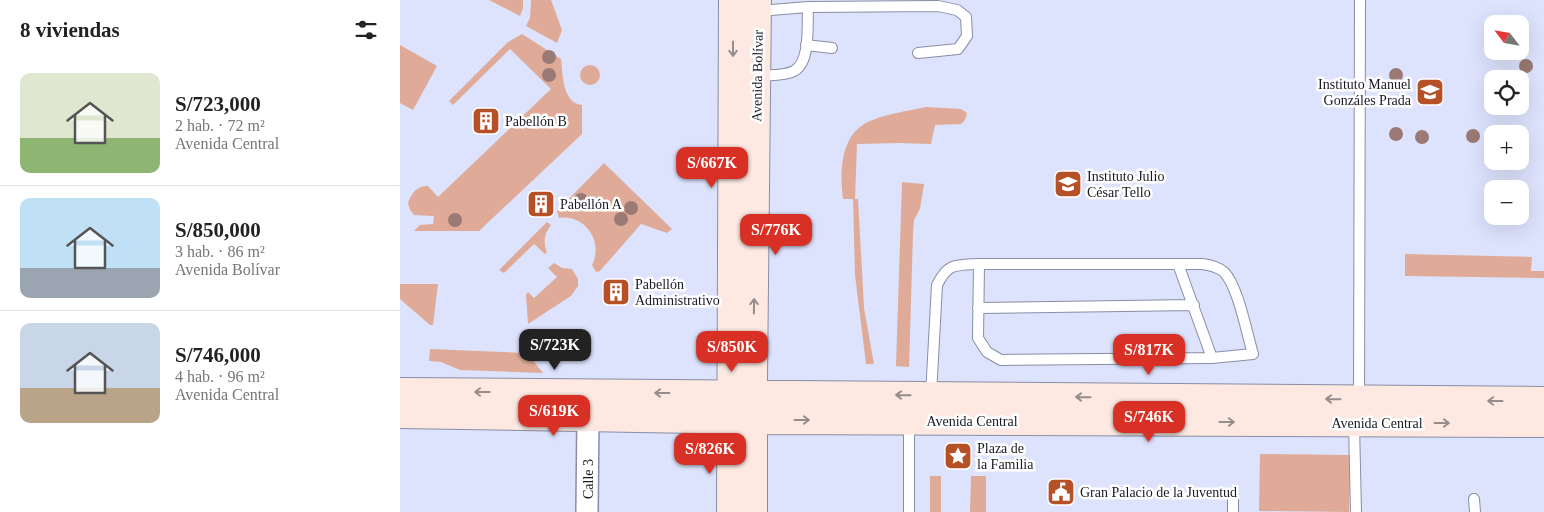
<!DOCTYPE html>
<html lang="es">
<meta charset="utf-8">
<style>
body{margin:0;font-family:Georgia,serif;background:#f6f6f6;color:#222;height:100vh;display:flex;flex-direction:column;font-size:19px;white-space:nowrap}
*{box-sizing:border-box;margin:0}
p{font-size:16px;color:#767676}
.icon{flex:none;width:28px;height:28px;fill:none;stroke:currentColor;stroke-width:2;stroke-linecap:round;stroke-linejoin:round}
.map{position:relative;flex:1;overflow:hidden}
.drawer{display:flex;flex-direction:column;background:#fff;width:400px}
.drawer>*{flex:none}
.needle{width:32px;rotate:301deg}
.controls{position:absolute;left:1084px;top:15px;display:grid;gap:10px}
.controls a{display:grid;place-items:center;width:45px;height:45px;border-radius:10px;background:#fff;box-shadow:0 5px 20px #0002;font-size:25px}
.price{position:absolute;translate:-50% -42px;padding:0 11px;border-radius:10px;background:#d93025;color:#fff;font-size:16px;line-height:32px;filter:drop-shadow(0 1px 2px #0008)}
.price::after{content:'';position:absolute;left:50%;top:30px;width:15px;height:11px;margin-left:-8px;background:inherit;clip-path:polygon(0 0,100% 0,50% 100%)}
.price.active{background:#222;color:#fff}
ul{padding:0;list-style:none}
li{display:flex;align-items:center;gap:15px;height:125px;padding:0 20px}
li+li{border-top:1px solid #e0e0e0}
li span{display:grid;place-items:center;flex:none;width:140px;height:100px;border-radius:10px;color:#555}
li>.icon{margin-inline-start:auto}
span .icon{width:60px;height:60px;fill:#fffc;stroke-width:1}
li b{font-size:21px}
h2{display:flex;justify-content:space-between;align-items:center;height:60px;padding:0 20px;font-size:21px}
main{display:flex;flex:1;min-height:0}
.map>svg:first-child{display:block}
</style>
<main>
<section class="drawer">
<h2>8 viviendas<svg class="icon" aria-label="filters" viewBox="0 0 24 24"><path d="M4 7h16M4 17h16"/><circle cx="9" cy="7" r="2"/><circle cx="15" cy="17" r="2"/></svg></h2>
<ul>
<li><span style="background:linear-gradient(#dfe7d0 65%,#8fb573 0)"><svg class="icon" aria-label="home" viewBox="0 0 24 24"><path d="M3 11l9-7 9 7M6 9v11h12V9"/></svg></span><div><b>S/723,000</b><p>2 hab. · 72 m²</p><p>Avenida Central</p></div></li>
<li><span style="background:linear-gradient(#bfe0f5 70%,#9aa5b1 0)"><svg class="icon" aria-label="home" viewBox="0 0 24 24"><path d="M3 11l9-7 9 7M6 9v11h12V9"/></svg></span><div><b>S/850,000</b><p>3 hab. · 86 m²</p><p>Avenida Bolívar</p></div></li>
<li><span style="background:linear-gradient(#c9d6e8 65%,#b9a48a 0)"><svg class="icon" aria-label="home" viewBox="0 0 24 24"><path d="M3 11l9-7 9 7M6 9v11h12V9"/></svg></span><div><b>S/746,000</b><p>4 hab. · 96 m²</p><p>Avenida Central</p></div></li>
</ul>
</section>
<div class="map">
<svg width="1144" height="512" viewBox="0 0 1144 512">
<rect width="100%" height="100%" fill="#dde3fd"/>
<path fill="#dfab98" d="M 89,0 L 123,0 L 123,8 L 120,16 Z
M 131,0 L 151,0 L 162,30 L 157,43 L 126,26 L 130,18 Z
M 122,34 L 161,59 C 163,74 162,103 182,105 L 182,134 L 79,231 L 14,231 L 20,225 L 33,224 L 34,216 L 14,215 L 10,210 L 8,203 C 11,194 17,185 28,186 L 38,197 L 151,89 L 110,49 L 53,105 L 49,101 L 108,42 Z
M 0,45 L 37,66 L 13,110 L 0,103 Z
M180 75a10 10 0 1 1 20 0a10 10 0 1 1-20 0Z
M 526,107 L 561,109 L 567,113 C 566,118 565,121 561,124 L 535,125 L 531,144 L 499,143 L 457,144 L 455,199 L 458,199 L 464,308 L 474,364 L 466,364 L 455,275 L 453,199 L 443,199 C 440,175 440,143 460,127 C 475,115 508,111 526,107 Z
M 204,163 L 272,229 L 267,233 L 241,224 L 200,271 L 196,272 L 192,265 C 204,242 185,214 159,218 L 157,211 Z
M 502,182 L 524,184 L 520,209 L 514,220 L 513,234 L 509,367 L 496,366 Z
M 147,222 L 151,225 C 144,234 143,242 147,252 L 145,254 L 134,244 L 104,273 L 99,270 Z
M 1005,254 L 1132,257 L 1131,271 L 1144,271 L 1144,278 L 1005,276 Z
M 154,263 L 162,268 L 172,269 L 178,279 L 178,286 L 171,296 L 128,324 L 126,295 L 128,292 L 134,298 L 157,277 L 148,268 Z
M 0,284 L 38,284 L 33,325 L 30,325 L 0,299 Z
M 30,349 L 127,353 L 143,373 L 60,370 L 41,362 L 29,361 Z
M 860,454 L 950,455 L 949,512 L 859,511 Z
M 530,476 L 541,476 L 541,512 L 530,512 Z
M 571,476 L 586,476 L 586,512 L 570,512 Z"/>
<g fill="none" stroke-linecap="round" stroke-linejoin="round">
<defs>
<path id="lane" d="M 358,11 L 408,7 L 538,6 L 557,10 L 566,17 L 567,36 L 558,49 L 518,53
M 406,45 L 432,48
M 358,76 C 369,75 385,76 394,71 C 411,62 407,24 408,7
M 778,264 L 812,358
M 578,308 L 794,305
M 531,395 L 537,285 C 548,263 555,265 579,264 L 802,264 C 810,265 818,267 824,272 C 838,286 847,334 853,354 L 812,358 L 601,360 L 587,352 L 578,338 L 579,264
M 959,399 L 960,0
M 954,424 L 956,512
M 833,496 L 833,512
M 1074,499 L 1075,512
M 509,512 L 509,422"/>
<path id="street" d="M 187,512 L 188,416"/>
<path id="secondary" d="M 0,392 L 1144,401
M 0,414 L 354,420 L 1144,423
M 331,512 L 333,0
M 353,512 L 353,378 L 357,0"/>
</defs>
<use href="#lane" stroke="#888ea5" stroke-width="12"/>
<use href="#street" stroke="#888ea5" stroke-width="24"/>
<use href="#secondary" stroke="#888ea5" stroke-width="30"/>
<use href="#lane" stroke="#fff" stroke-width="10"/>
<use href="#street" stroke="#fff" stroke-width="21"/>
<use href="#secondary" stroke="#fde9e2" stroke-width="28"/>
</g>
<g fill="#9b7974">
<circle cx="149" cy="57" r="7"/>
<circle cx="1126" cy="66" r="7"/>
<circle cx="149" cy="75" r="7"/>
<circle cx="996" cy="75" r="7"/>
<circle cx="996" cy="134" r="7"/>
<circle cx="1073" cy="136" r="7"/>
<circle cx="1022" cy="137" r="7"/>
<circle cx="181" cy="200" r="7"/>
<circle cx="231" cy="208" r="7"/>
<circle cx="221" cy="219" r="7"/>
<circle cx="55" cy="220" r="7"/>
</g>
<defs><path id="oneway-shaft" d="M-6 0H5M1.5-3L5.5 0L1.5 3" fill="none" stroke-width="1.6" stroke-linecap="round" stroke-linejoin="round" transform="scale(1.25)"/></defs>
<g stroke="#968c8c">
<use href="#oneway-shaft" transform="translate(333 49) rotate(90)"/>
<use href="#oneway-shaft" transform="translate(354 306) rotate(-89)"/>
<use href="#oneway-shaft" transform="translate(82 392) rotate(-180)"/>
<use href="#oneway-shaft" transform="translate(262 393) rotate(-180)"/>
<use href="#oneway-shaft" transform="translate(503 395) rotate(-179)"/>
<use href="#oneway-shaft" transform="translate(683 397) rotate(-179)"/>
<use href="#oneway-shaft" transform="translate(933 399) rotate(-179)"/>
<use href="#oneway-shaft" transform="translate(1095 401) rotate(-180)"/>
<use href="#oneway-shaft" transform="translate(402 420)"/>
<use href="#oneway-shaft" transform="translate(827 422)"/>
<use href="#oneway-shaft" transform="translate(1042 423)"/>
</g>
<defs>
<symbol id="university-square" viewBox="-11 -11 22 22"><rect x="-9" y="-9" width="18" height="18" rx="4" fill="#b65026" stroke="#fff"/><path d="M0-5L7-2L0 1L-7-2ZM-4 1L0 2.5L4 1V4Q0 6-4 4Z" fill="#fff"/></symbol>
<symbol id="building-square" viewBox="-11 -11 22 22"><rect x="-9" y="-9" width="18" height="18" rx="4" fill="#b65026" stroke="#fff"/><path d="M-4-6H4V6H1V3H-1V6H-4ZM-2.5-4.3h1.7v1.8h-1.7ZM.8-4.3h1.7v1.8H.8ZM-2.5-1h1.7V.8h-1.7ZM.8-1h1.7V.8H.8Z" fill="#fff"/></symbol>
<symbol id="sight-square" viewBox="-11 -11 22 22"><rect x="-9" y="-9" width="18" height="18" rx="4" fill="#b65026" stroke="#fff"/><path d="M0-6L1.8-2.2L6-1.7L2.9 1.2L3.7 5.4L0 3.3L-3.7 5.4L-2.9 1.2L-6-1.7L-1.8-2.2Z" fill="#fff"/></symbol>
<symbol id="civic-square" viewBox="-11 -11 22 22"><rect x="-9" y="-9" width="18" height="18" rx="4" fill="#b65026" stroke="#fff"/><path d="M-.6-6.5H3V-4.5H.6V-3L4-1V1h2V6H-6V1h2V-1L-.6-3ZM-1.2 2.5V6h2.4V2.5Z" fill="#fff"/></symbol>
</defs>
<g fill-rule="evenodd">
<use href="#university-square" x="1014" y="76" width="32" height="32"/>
<use href="#building-square" x="70" y="105" width="32" height="32"/>
<use href="#university-square" x="652" y="168" width="32" height="32"/>
<use href="#building-square" x="125" y="188" width="32" height="32"/>
<use href="#building-square" x="200" y="276" width="32" height="32"/>
<use href="#sight-square" x="542" y="440" width="32" height="32"/>
<use href="#civic-square" x="645" y="476" width="32" height="32"/>
</g>
<g text-anchor="middle" stroke-width="5" stroke-linejoin="round" paint-order="stroke">
<g font-size="14" fill="#181a23" stroke="#fff">
<text transform="translate(357 76) rotate(-89)" y="5">Avenida Bolívar</text>
<text x="572" y="426">Avenida Central</text>
<text x="977" y="428">Avenida Central</text>
<text transform="translate(188 479) rotate(-90)" y="5">Calle 3</text>
</g>
<g font-size="14" fill="#181a23" stroke="#fff" text-anchor="start">
<text x="1011" y="89" text-anchor="end">Instituto Manuel<tspan x="1011" dy="16">Gonzáles Prada</tspan></text>
<text x="105" y="126">Pabellón B</text>
<text x="687" y="181">Instituto Julio<tspan x="687" dy="16">César Tello</tspan></text>
<text x="160" y="209">Pabellón A</text>
<text x="235" y="289">Pabellón<tspan x="235" dy="16">Administrativo</tspan></text>
<text x="577" y="453">Plaza de<tspan x="577" dy="16">la Familia</tspan></text>
<text x="680" y="497">Gran Palacio de la Juventud</text>
</g>
</g>
</svg>
<div class="controls">
<a><svg class="needle" viewBox="-14 -14 28 28"><path d="M0-13l5 13h-10z" fill="#e53935"/><path d="M0 13l5-13h-10z" fill="#767676"/></svg></a>
<a><svg class="icon" aria-label="locate" viewBox="0 0 24 24"><circle cx="12" cy="12" r="6"/><path d="M12 2v4M12 18v4M2 12h4M18 12h4"/></svg></a>
<a>+</a>
<a>−</a>
</div>
<b class="price" style="left:312px;top:189px">S/667K</b>
<b class="price" style="left:376px;top:256px">S/776K</b>
<b class="price active" style="left:155px;top:371px">S/723K</b>
<b class="price" style="left:332px;top:373px">S/850K</b>
<b class="price" style="left:749px;top:376px">S/817K</b>
<b class="price" style="left:154px;top:437px">S/619K</b>
<b class="price" style="left:749px;top:443px">S/746K</b>
<b class="price" style="left:310px;top:475px">S/826K</b>
</div>
</main>
